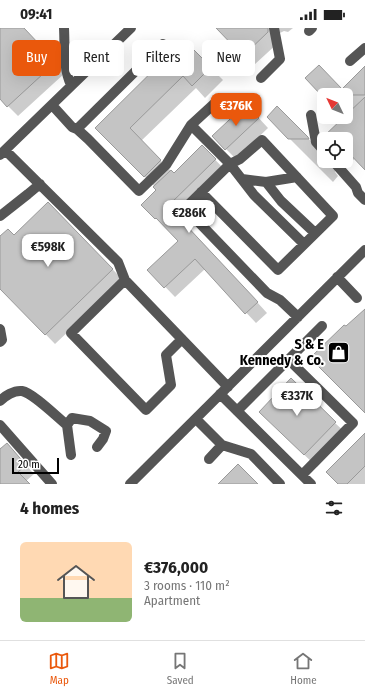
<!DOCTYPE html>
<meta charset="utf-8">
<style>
body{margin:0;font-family:"Fira Sans Condensed",sans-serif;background:#f2f2f2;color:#222;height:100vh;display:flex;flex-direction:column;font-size:15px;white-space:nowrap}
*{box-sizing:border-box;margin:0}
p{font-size:13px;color:#767676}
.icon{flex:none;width:22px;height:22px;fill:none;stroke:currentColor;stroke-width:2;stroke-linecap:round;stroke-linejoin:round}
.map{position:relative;height:456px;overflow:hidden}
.panel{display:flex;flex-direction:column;background:#fff;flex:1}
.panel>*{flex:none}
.hud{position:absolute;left:12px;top:12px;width:341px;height:36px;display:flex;gap:8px}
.needle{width:26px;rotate:313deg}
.buttons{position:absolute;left:317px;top:60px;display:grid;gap:8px}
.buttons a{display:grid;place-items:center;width:36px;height:36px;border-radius:6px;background:#fff;box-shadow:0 4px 16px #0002;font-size:20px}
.scale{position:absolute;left:12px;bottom:10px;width:47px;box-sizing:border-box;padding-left:4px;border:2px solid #000;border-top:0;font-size:11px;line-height:14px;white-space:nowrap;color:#000;-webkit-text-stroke:3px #fff;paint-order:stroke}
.price{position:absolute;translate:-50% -34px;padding:0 9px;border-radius:8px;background:#fff;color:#222;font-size:13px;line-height:26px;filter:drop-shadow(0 1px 2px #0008)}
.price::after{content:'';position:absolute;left:50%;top:24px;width:12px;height:9px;margin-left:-6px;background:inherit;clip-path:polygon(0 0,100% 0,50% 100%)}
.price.selected{background:#ea580c;color:#fff}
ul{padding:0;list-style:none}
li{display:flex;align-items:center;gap:12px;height:100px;padding:0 20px}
li span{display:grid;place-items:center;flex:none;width:112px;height:80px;border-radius:6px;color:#555}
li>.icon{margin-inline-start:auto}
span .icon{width:48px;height:48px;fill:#fffc;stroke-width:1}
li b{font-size:17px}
h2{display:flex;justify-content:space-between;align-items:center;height:48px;padding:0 20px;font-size:17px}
.tag{padding:0 14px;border-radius:6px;background:#fff;box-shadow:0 4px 16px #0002;font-size:14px;line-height:36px}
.tag.selected{background:#ea580c;color:#fff}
.status{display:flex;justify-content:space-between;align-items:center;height:28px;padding:0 20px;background:#fff;direction:ltr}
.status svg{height:11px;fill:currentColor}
.tabs{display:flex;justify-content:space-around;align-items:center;height:56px;border-top:1px solid #e0e0e0;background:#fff;font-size:11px;color:#767676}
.tabs a{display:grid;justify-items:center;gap:2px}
.tabs .selected{color:#ea580c}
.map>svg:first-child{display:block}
</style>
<div class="status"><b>09:41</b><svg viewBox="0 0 49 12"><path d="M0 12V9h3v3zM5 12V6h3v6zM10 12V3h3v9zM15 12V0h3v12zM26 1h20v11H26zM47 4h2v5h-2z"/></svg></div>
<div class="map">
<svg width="365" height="456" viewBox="0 0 365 456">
<rect width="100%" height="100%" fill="#fff"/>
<path fill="#0003" d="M 0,0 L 23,0 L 65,45 L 18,88 L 0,70 Z
M 217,0 L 293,0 L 288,4 L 284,3 L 280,5 L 277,9 L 278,15 L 254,37 Z
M 184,13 L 223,52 L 205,70 L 196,60 L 141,113 L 174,146 L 202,118 L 225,142 L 178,188 L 267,285 L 256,295 L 205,241 L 175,269 L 149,242 L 179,213 L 143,177 L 158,162 L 96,100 Z
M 365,40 L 365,140 L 355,130 L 348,138 L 345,136 L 338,138 L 335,144 L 338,148 L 333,154 L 268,89 L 277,80 L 318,120 L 320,128 L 322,130 L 324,130 L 324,133 L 346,133 L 346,111 L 324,111 L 323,110 L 344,90 L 343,89 L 346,89 L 346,67 L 324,67 L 324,69 L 306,51 L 342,62 Z
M 256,87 L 268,100 L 236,131 L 213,108 Z
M 48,175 L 123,252 L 55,316 L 0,259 L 0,210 L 14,208 Z
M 335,395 L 348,407 L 317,439 L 272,396 Z
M 365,406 L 365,456 L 339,456 Z
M 7,416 L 34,446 L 26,453 L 29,456 L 0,456 L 0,419 L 1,421 Z"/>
<path fill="#c4c4c4" stroke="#999" d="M 0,0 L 24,0 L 56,34 L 7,79 L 0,71 Z
M 216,0 L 268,0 L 268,4 L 243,28 Z
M 184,12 L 211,39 L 192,58 L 183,48 L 130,100 L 161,132 L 144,149 L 95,100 Z
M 319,37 L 342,61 L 365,38 L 365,67 L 321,67 L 305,50 Z
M 365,69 L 365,142 L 346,122 L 346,111 L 322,111 L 322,110 L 344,89 L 346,89 L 346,87 Z
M 246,76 L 259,90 L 225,122 L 212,108 Z
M 277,78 L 308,109 L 309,111 L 288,111 L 267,89 Z
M 202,117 L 216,131 L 168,178 L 258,274 L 245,286 L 195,231 L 164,260 L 147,242 L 178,213 L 156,190 L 155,191 L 141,177 L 156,162 L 153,159 L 171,142 L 174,145 Z
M 48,174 L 113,241 L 45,307 L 0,261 L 0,208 L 8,201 L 14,207 Z
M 365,281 L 365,385 L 310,330 L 344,297 L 346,298 Z
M 291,350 L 336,394 L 304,427 L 259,384 Z
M 365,405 L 365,438 L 347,456 L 338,456 L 326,444 Z
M 7,415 L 26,437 L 18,444 L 30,456 L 0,456 L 0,421 Z
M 238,436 L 258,456 L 218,456 Z"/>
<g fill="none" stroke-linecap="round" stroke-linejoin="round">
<path stroke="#555" stroke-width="10" d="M 64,0 C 65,19 63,40 71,57
M 309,3 L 312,0
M 350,33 L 365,20
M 261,50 L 280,31 L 274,0
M 52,77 L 72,99 L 77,101 L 88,111 L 139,163 L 166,137 L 191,97 L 215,75
M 311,87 L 316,114 L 324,123
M 191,97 L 230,136 L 185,180 L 267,265 L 280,272 L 298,289
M 77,101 L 163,16
M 5,122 L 118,234 L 125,252
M 0,127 L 131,0
M 333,133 L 356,159 L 358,165 L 365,172
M 242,151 L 266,154 L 297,149
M 266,154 L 281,173 L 315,205
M 201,164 L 278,242 L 333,188 L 262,112 L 240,131 L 230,136 L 254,167 L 304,216
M 0,188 L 28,166 L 40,156
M 337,249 L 357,270
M 0,301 L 2,312 L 0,314
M 182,311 L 166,327 L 171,357 L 146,382 L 71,305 L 125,252 L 228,359
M 289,332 L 353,395 L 302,447
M 220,366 L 311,456
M 0,373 C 5,368 14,362 22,363 C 33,365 57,389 67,397 L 71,427
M 237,383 L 322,298
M 196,391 L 222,417 L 209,431
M 0,397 L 52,456
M 67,397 L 72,390 L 90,393 L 106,403 L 103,411 L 97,419
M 222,417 L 251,426 L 280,456
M 130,456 L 365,222"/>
</g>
<defs>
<symbol id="shop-square" viewBox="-11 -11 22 22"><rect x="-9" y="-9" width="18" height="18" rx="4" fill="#000" stroke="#fff"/><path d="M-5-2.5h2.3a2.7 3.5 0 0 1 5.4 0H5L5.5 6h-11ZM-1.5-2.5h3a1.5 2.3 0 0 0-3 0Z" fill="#fff"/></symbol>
</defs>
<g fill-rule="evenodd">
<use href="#shop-square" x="326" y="312" width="25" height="25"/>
</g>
<g text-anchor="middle" stroke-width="4" stroke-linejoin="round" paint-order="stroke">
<g font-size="14" font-weight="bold" fill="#000" stroke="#fff" text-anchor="end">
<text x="324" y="321">S &amp; E<tspan x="324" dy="16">Kennedy &amp; Co.</tspan></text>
</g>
</g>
</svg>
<div class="buttons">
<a><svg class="needle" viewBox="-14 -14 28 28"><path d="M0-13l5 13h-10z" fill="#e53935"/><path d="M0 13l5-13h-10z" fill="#767676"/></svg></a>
<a><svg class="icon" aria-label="locate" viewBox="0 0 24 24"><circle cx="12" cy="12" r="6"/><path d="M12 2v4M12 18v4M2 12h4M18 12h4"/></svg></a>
</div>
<div class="scale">20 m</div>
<b class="price selected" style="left:236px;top:99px">€376K</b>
<b class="price" style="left:189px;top:206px">€286K</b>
<b class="price" style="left:48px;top:240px">€598K</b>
<b class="price" style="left:297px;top:389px">€337K</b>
<div class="hud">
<a class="tag selected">Buy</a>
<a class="tag">Rent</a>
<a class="tag">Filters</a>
<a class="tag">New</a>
</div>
</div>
<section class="panel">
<h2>4 homes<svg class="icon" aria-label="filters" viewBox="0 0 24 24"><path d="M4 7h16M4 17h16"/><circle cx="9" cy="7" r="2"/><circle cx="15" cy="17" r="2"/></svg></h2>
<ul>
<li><span style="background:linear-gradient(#ffd9b3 70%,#8fb573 0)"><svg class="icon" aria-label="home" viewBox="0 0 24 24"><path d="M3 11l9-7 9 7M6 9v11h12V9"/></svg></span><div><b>€376,000</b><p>3 rooms · 110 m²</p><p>Apartment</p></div></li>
</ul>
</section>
<nav class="tabs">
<a class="selected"><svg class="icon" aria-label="map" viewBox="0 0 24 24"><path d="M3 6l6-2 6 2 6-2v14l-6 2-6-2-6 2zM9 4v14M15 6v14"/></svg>Map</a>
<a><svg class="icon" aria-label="saved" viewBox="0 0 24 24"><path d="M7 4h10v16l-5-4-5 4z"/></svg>Saved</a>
<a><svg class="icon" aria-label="home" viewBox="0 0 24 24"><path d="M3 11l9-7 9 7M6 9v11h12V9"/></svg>Home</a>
</nav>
